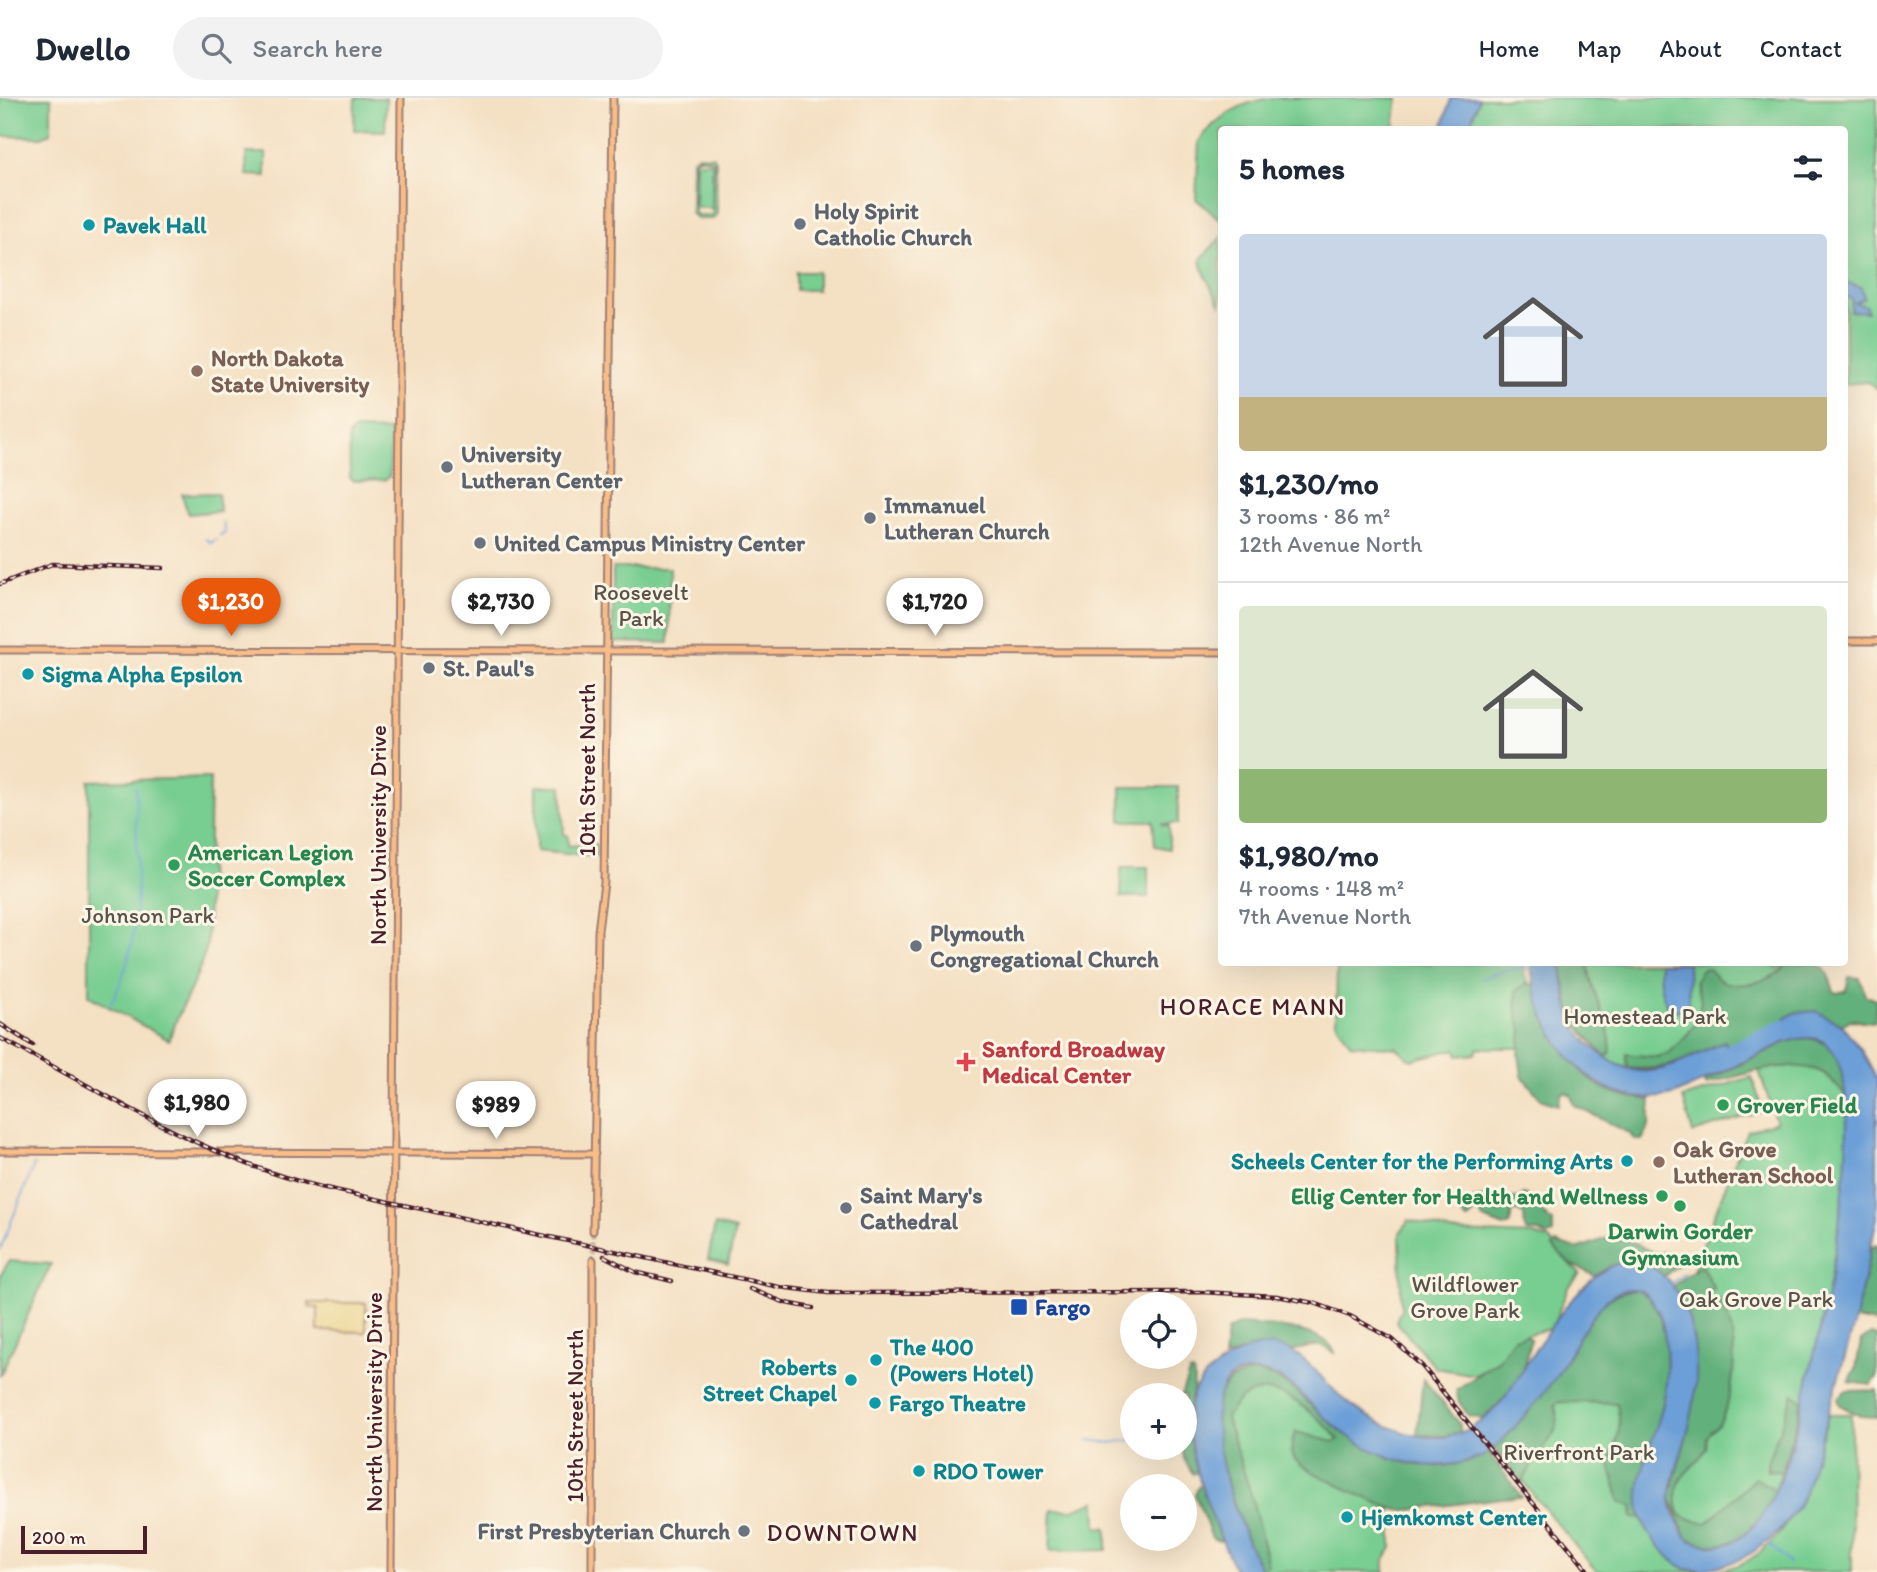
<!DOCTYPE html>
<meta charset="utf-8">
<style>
body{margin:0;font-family:Itim,sans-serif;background:#f2f2f3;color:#1f2937;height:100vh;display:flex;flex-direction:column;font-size:26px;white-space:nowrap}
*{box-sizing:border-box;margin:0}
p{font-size:23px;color:#747a83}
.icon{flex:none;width:38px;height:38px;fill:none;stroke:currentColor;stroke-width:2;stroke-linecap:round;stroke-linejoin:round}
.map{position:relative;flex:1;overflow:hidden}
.details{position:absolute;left:1218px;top:28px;width:630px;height:840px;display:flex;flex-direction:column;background:#fff;border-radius:7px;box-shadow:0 7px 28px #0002}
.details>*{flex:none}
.buttons{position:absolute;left:1120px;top:1194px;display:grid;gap:14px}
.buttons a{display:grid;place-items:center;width:77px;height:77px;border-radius:50%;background:#fff;box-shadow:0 7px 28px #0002;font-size:35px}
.scale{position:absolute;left:21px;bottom:18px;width:126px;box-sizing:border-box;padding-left:7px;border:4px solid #4a1f2b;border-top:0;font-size:19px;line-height:24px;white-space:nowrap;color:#4a1f2b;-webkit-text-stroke:5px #fcf5e5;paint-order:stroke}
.price{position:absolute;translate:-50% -60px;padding:0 16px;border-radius:24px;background:#fff;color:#222;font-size:23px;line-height:46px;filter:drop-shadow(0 2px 4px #0008)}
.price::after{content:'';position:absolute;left:50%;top:42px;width:21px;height:16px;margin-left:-10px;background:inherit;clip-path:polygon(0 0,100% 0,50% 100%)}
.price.current{background:#ea580c;color:#fff}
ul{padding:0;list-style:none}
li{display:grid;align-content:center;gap:14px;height:371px;padding:0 21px}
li+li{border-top:2px solid #e0e1e3}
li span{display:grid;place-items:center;height:217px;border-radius:7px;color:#555}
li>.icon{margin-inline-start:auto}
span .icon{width:126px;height:126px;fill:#fffc;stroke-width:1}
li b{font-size:30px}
h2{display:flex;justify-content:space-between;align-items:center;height:84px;padding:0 21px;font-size:30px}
header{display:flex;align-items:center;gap:42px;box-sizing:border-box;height:98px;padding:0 35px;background:#fff;border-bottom:2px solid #e0e1e3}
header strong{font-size:33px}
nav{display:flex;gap:38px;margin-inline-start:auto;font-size:24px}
.search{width:490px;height:63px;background:#f2f2f3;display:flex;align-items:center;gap:18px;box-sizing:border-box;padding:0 24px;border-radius:38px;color:#747a83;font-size:26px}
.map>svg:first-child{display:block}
</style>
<header>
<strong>Dwello</strong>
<div class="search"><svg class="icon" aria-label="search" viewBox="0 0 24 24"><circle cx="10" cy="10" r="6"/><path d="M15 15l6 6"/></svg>Search here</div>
<nav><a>Home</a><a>Map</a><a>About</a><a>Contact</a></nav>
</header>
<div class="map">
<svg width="1877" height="1474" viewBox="0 0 1877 1474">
<rect width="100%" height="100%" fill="#fcf5e5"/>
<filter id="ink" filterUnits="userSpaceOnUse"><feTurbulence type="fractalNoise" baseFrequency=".0143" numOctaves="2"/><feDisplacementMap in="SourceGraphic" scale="14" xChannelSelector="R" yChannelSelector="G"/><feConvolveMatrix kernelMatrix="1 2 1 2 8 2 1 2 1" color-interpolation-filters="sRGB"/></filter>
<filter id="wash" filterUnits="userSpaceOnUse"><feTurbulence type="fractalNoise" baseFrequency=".00686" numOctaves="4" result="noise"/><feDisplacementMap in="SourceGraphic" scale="28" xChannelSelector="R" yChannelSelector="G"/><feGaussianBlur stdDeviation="1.57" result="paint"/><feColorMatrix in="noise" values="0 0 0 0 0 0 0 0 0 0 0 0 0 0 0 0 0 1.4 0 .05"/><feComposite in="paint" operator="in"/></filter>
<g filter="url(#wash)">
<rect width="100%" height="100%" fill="#f4e0c3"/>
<path fill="#78cd91" stroke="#61765e" stroke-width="2" fill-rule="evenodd" d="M 0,0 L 51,0 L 51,35 L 41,39 L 0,38 Z
M 355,0 L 386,0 L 385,33 L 354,32 Z
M 1271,0 L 1398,0 L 1394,31 L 1222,32 L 1221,122 L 1196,101 L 1199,43 C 1217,19 1241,4 1271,0 Z
M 1479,0 L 1877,0 L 1877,291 L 1868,284 L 1845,286 L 1844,32 L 1469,32 Z
M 246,55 L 266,55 L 266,78 L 247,77 Z
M 698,57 L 713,58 L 716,62 L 717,115 L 713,121 L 697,121 L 691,115 L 692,62 ZM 698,59 L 714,62 L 712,117 L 698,118 L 694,113 L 694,64 Z
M 696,64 L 712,64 L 712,110 L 695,110 Z
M 1221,139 L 1221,208 C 1214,192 1203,179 1201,161 Z
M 796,174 L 817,174 L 817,192 L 796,192 Z
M 354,332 L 390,333 L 390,377 L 385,382 L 354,383 L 350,380 L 349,337 Z
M 218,395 L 220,413 L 188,416 L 182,396 Z
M 613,470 L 670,470 L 669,545 L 613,544 Z
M 210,680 L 207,846 C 200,879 179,910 169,942 L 89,898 L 89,683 Z
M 536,688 L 562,688 L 564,737 L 568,737 L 568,748 L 596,746 L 596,759 L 536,753 Z
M 1121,689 L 1178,689 L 1178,726 L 1161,726 L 1169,728 L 1169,751 L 1155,748 L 1153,723 L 1121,723 Z
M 1121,769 L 1148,769 L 1148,799 L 1121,799 Z
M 1768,864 L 1777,870 L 1787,865 L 1801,914 L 1649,973 L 1620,968 L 1603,957 L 1571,919 L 1568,903 L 1591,888 L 1588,865 Z
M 1337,865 L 1523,865 L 1524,877 L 1528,883 L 1524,887 L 1527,950 L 1478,950 L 1475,956 L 1458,958 L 1456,951 L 1411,962 L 1397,950 L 1351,946 L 1336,924 Z
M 1823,962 C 1833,975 1849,992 1854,1006 C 1875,1066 1796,1340 1770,1406 L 1687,1440 L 1670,1398 L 1681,1203 L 1747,1033 L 1776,1024 L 1759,972 Z
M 1752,979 L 1763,1013 L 1693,1035 L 1683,1000 Z
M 1409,1122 L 1452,1134 L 1533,1137 L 1548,1141 L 1580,1176 L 1568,1190 L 1552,1230 L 1515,1240 L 1499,1262 L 1475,1277 L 1436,1270 L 1396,1223 L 1401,1212 L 1400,1135 Z
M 715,1127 L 735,1132 L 728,1166 L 708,1161 Z
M 9,1163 L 51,1166 L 0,1278 L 0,1178 Z
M 1601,1207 L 1653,1441 C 1669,1458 1678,1470 1703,1474 L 1597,1474 L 1494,1349 Z
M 1252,1274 L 1391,1360 L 1392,1450 L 1384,1462 L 1385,1474 L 1263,1474 L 1240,1422 L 1219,1351 L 1220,1294 Z
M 1829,1316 L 1851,1316 L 1852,1474 L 1704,1474 C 1789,1471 1808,1382 1829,1316 Z
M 1096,1403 L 1097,1429 L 1107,1430 L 1107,1452 L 1050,1453 L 1052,1411 L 1073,1412 Z"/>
<path fill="#62b07b" stroke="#566853" stroke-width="2" d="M 1561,865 L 1588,865 C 1589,893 1615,931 1610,957 L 1603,957 L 1571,919 Z
M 1788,865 C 1819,865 1825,861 1834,894 L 1838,895 L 1846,892 L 1849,879 L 1860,880 L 1865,897 L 1876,902 L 1875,924 L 1850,922 L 1842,927 C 1825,917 1799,905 1783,924 L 1727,950 L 1725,944 C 1689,958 1670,975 1628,970 L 1626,956 L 1657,959 L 1669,955 L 1685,939 L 1697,924 L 1701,903 L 1695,883 L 1701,872 L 1706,870 C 1713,873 1712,877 1718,881 C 1738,893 1775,883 1788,865 Z
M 1526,886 L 1535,886 C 1542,922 1568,967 1598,987 C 1614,997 1633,1000 1651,1002 L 1649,1028 L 1642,1042 L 1635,1042 L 1629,1035 L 1574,1007 L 1571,997 L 1565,994 L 1561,996 L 1558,1007 L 1542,1002 L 1522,978 L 1519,956 L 1522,933 L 1517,918 L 1516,893 Z
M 1805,940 C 1839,942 1848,974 1853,1003 L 1850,1004 C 1841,994 1832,978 1819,973 C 1784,960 1740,978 1706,987 L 1704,984 L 1786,944 Z
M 1524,1096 C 1539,1102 1537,1115 1553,1124 L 1553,1136 L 1547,1138 L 1539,1134 L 1528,1134 L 1525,1131 L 1524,1116 L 1512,1113 L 1510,1126 L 1504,1129 L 1483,1121 L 1478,1112 L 1467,1122 L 1460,1115 C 1464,1102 1478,1099 1490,1100 L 1492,1111 L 1499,1115 L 1503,1101 L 1519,1100 Z
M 1607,1140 L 1629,1143 L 1654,1155 L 1669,1154 L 1679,1166 L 1663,1179 C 1645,1157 1616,1164 1595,1178 L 1569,1165 L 1553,1149 L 1556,1145 L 1577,1151 Z
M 1877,1147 L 1877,1225 L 1855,1221 L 1871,1150 Z
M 1701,1167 L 1715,1192 L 1709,1193 L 1710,1201 L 1720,1202 C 1722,1211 1728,1218 1730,1227 C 1737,1254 1734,1293 1723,1318 C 1720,1327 1711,1333 1707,1339 C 1706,1343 1707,1347 1706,1350 C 1693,1376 1668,1376 1679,1415 L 1685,1420 L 1707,1425 L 1755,1380 L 1776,1392 C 1760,1431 1730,1461 1687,1440 L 1670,1398 L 1690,1325 L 1696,1276 L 1690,1232 L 1673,1188 Z
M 1637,1191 C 1673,1209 1669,1277 1662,1311 C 1654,1350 1632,1379 1642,1421 L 1633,1420 L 1632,1408 L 1620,1404 L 1609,1363 C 1618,1346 1623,1324 1616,1305 L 1559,1304 L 1555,1307 C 1561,1330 1553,1339 1539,1356 C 1532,1365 1527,1376 1522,1385 L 1494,1349 C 1515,1328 1534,1307 1552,1284 C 1578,1252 1589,1195 1637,1191 Z
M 1239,1226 C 1262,1228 1327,1229 1335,1255 L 1321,1247 L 1290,1253 L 1258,1248 L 1224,1260 L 1227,1233 Z
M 1871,1236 L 1877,1238 L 1877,1279 L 1871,1287 L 1849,1284 L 1856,1270 L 1861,1243 Z
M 1527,1237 L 1531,1242 C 1526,1253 1527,1265 1523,1274 C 1515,1293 1496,1307 1483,1321 L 1469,1318 L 1459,1304 L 1456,1292 L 1499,1262 L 1514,1240 Z
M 1193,1274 C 1197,1291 1187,1305 1188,1324 C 1188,1341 1193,1356 1199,1373 L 1193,1376 L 1184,1361 L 1182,1349 L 1185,1349 L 1185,1297 L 1181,1297 L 1189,1275 Z
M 1252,1274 C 1286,1277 1302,1300 1326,1321 C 1361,1350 1412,1378 1458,1365 C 1469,1363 1480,1362 1488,1354 L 1522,1399 C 1491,1399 1461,1407 1431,1409 C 1420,1410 1409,1413 1399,1412 C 1384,1410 1300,1371 1294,1360 C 1289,1351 1292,1342 1296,1334 L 1334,1344 L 1339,1341 C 1309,1309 1258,1263 1226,1320 L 1251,1396 L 1268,1467 L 1262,1472 C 1243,1442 1207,1337 1216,1304 C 1221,1286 1235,1278 1252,1274 Z
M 1423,1281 L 1460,1326 L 1460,1335 L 1446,1338 L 1417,1337 Z
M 1877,1292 L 1877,1319 L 1860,1318 L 1840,1307 L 1838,1301 L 1845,1293 Z
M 1793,1296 L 1802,1303 L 1782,1374 L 1767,1372 L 1767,1365 Z
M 1203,1387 L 1222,1442 L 1219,1443 L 1212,1440 L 1195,1397 L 1198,1389 Z"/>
<path fill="#eeda9e" stroke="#9c7c64" stroke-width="2" d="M 309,1205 L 366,1205 L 366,1234 L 318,1233 L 318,1210 L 309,1209 Z"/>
<path fill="#6c9fd7" stroke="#5b5f81" stroke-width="2" d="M 1451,0 L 1479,0 L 1469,31 L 1442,31 Z
M 1845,184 L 1861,189 L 1864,200 L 1855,205 L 1866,208 L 1867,214 L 1850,213 L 1852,202 L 1845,198 Z
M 1531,865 L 1561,865 C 1564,881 1565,901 1571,918 C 1582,947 1619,976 1650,973 C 1678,970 1700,954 1725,943 L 1727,950 L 1768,932 L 1794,915 L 1816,913 L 1842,927 L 1861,951 L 1877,982 L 1877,1120 L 1854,1227 L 1805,1395 C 1784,1438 1742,1474 1686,1471 C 1673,1466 1669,1457 1659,1448 C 1619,1408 1649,1358 1661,1314 C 1669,1287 1669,1239 1658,1213 C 1654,1206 1647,1194 1638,1192 C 1600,1182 1571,1259 1553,1283 C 1540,1300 1497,1354 1479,1360 C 1423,1380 1368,1358 1325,1320 C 1308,1305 1292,1282 1269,1276 C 1167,1250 1241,1439 1263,1474 L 1236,1474 C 1216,1431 1173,1335 1195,1292 C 1202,1278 1217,1268 1230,1260 C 1248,1249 1270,1242 1291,1253 C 1309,1262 1323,1282 1338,1296 C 1367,1322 1420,1350 1460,1335 C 1475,1329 1492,1316 1502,1303 C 1530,1268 1597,1124 1658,1173 C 1700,1207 1702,1280 1689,1328 C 1684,1350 1674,1373 1671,1395 C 1669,1410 1680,1427 1687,1440 C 1713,1453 1733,1450 1753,1428 C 1788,1392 1803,1298 1816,1248 C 1829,1195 1877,964 1818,941 C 1807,938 1796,942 1786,944 L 1674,997 C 1593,1016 1537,938 1531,865 Z
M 1660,865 L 1688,865 L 1689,904 L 1685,911 L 1673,913 C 1661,905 1658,878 1660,865 Z"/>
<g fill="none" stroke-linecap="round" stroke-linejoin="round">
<path stroke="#6c9fd7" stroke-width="2" d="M 220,437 L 225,435 L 223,425
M 206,441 L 211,445 L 216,441
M 1482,881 L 1505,872 L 1531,870
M 111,905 C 147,840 135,761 136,689
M 0,1152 L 34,1067
M 1669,1187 L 1685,1175
M 1089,1342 L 1109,1345 L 1132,1342
M 1769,1446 L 1789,1465"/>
<path stroke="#6c9fd7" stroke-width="8" d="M 1729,950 L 1783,925"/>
</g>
</g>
<g filter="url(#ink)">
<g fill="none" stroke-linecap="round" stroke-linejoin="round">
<path stroke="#d2b9a5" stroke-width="5" stroke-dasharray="5 2.5" stroke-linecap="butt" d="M 593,1162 L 593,1133"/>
<defs>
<path id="major" d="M 1844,543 L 1877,543
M 0,552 L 1222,554
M 0,1053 L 595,1056
M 593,1133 L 598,833 L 604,785 L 613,0
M 391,1474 L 401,0
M 592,1474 L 593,1162"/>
</defs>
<use href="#major" stroke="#9f8077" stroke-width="9"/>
<use href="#major" stroke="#f8bd88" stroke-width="5"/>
<defs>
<path id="rail" d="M 0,486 L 52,466 L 163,470
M 0,926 L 33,947
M 0,940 C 104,994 206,1062 321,1089 L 779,1189 L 828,1195 L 1200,1194 L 1277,1198 L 1314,1205 L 1350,1218 L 1392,1241 L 1422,1268 L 1589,1474
M 604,1158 L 635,1174 L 672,1183
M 750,1191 L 786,1205 L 813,1210"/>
</defs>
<use href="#rail" stroke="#4a1f2b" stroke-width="4.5"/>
<use href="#rail" stroke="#fcf5e5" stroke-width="2" stroke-dasharray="5" stroke-linecap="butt"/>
</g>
</g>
<g fill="#6b7280" stroke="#fcf5e5" stroke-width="2.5">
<circle cx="800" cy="126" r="7"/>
<circle cx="447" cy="369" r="7"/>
<circle cx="870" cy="420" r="7"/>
<circle cx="480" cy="445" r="7"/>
<circle cx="429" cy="570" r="7"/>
<circle cx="916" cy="848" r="7"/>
<circle cx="846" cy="1110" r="7"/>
<circle cx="744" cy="1433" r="7"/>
</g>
<g fill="#0f9aa8" stroke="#fcf5e5" stroke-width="2.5">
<circle cx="89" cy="127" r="7"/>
<circle cx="28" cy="576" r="7"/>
<circle cx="1627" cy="1063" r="7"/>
<circle cx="876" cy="1262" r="7"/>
<circle cx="851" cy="1282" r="7"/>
<circle cx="875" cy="1305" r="7"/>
<circle cx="919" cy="1373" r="7"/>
<circle cx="1347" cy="1419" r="7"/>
</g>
<g fill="#8d6e63" stroke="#fcf5e5" stroke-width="2.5">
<circle cx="197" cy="273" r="7"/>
<circle cx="1659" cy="1064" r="7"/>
</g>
<g fill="#2e9e5b" stroke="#fcf5e5" stroke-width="2.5">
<circle cx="174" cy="767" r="7"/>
<circle cx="1723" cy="1007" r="7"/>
<circle cx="1662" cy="1098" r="7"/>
<circle cx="1680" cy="1108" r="7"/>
</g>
<path fill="#e0444e" stroke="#fcf5e5" stroke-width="2.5" d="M962.5 953.5h7v7h7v7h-7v7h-7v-7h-7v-7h7z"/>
<rect fill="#1a4fb4" stroke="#fcf5e5" stroke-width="2.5" x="1010" y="1200" width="18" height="18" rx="3.5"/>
<g text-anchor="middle" stroke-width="6" stroke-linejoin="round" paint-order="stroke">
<g font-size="23" font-weight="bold" fill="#5b616d" stroke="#fcf5e5" text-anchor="start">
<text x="814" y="121">Holy Spirit<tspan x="814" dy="26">Catholic Church</tspan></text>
<text x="461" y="364">University<tspan x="461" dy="26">Lutheran Center</tspan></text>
<text x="884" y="415">Immanuel<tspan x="884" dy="26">Lutheran Church</tspan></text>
<text x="494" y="453">United Campus Ministry Center</text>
<text x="443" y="578">St. Paul's</text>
<text x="930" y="843">Plymouth<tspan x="930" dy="26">Congregational Church</tspan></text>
<text x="860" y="1105">Saint Mary's<tspan x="860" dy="26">Cathedral</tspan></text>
<text x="730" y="1441" text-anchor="end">First Presbyterian Church</text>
</g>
<g font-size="23" font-weight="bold" fill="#0d838f" stroke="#fcf5e5" text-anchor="start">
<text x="103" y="135">Pavek Hall</text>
<text x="42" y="584">Sigma Alpha Epsilon</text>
<text x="1613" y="1071" text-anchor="end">Scheels Center for the Performing Arts</text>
<text x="890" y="1257">The 400<tspan x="890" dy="26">(Powers Hotel)</tspan></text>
<text x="837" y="1277" text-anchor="end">Roberts<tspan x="837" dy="26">Street Chapel</tspan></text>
<text x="889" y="1313">Fargo Theatre</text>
<text x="933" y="1381">RDO Tower</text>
<text x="1361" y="1427">Hjemkomst Center</text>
</g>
<g font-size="23" font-weight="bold" fill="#785e54" stroke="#fcf5e5" text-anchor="start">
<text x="211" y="268">North Dakota<tspan x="211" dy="26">State University</tspan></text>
<text x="1673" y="1059">Oak Grove<tspan x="1673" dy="26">Lutheran School</tspan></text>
</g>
<g font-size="23" fill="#58534a" stroke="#fcf5e5">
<text x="641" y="502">Roosevelt<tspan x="641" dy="26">Park</tspan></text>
<text x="148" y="825">Johnson Park</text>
<text x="1645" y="926">Homestead Park</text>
<text x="1465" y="1194">Wildflower<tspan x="1465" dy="26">Grove Park</tspan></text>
<text x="1756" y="1209">Oak Grove Park</text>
<text x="1579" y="1362">Riverfront Park</text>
</g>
<g font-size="23" fill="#4a1f2b" stroke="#fcf5e5">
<text transform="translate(587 672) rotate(-90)" y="8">10th Street North</text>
<text transform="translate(378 737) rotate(-90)" y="8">North University Drive</text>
<text transform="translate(374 1304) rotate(-90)" y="8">North University Drive</text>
<text transform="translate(575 1318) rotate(-90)" y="8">10th Street North</text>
</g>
<g font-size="23" font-weight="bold" fill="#27864d" stroke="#fcf5e5" text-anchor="start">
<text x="188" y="762">American Legion<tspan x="188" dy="26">Soccer Complex</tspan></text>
<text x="1737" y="1015">Grover Field</text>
<text x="1648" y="1106" text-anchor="end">Ellig Center for Health and Wellness</text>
<text x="1680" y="1141" text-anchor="middle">Darwin Gorder<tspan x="1680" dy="26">Gymnasium</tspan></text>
</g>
<g font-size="23" font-weight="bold" fill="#be3a42" stroke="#fcf5e5" text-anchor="start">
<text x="982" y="959">Sanford Broadway<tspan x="982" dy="26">Medical Center</tspan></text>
</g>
<g font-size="23" font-weight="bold" fill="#164399" stroke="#fcf5e5" text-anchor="start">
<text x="1035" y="1217">Fargo</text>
</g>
<g font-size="24" letter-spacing="2" fill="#4a1f2b" stroke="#fcf5e5">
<text x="1253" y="917">HORACE MANN</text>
<text x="843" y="1443">DOWNTOWN</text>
</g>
</g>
</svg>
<div class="buttons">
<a><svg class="icon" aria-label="locate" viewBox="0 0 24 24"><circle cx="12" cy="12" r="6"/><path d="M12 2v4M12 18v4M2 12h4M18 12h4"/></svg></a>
<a>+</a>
<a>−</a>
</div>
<div class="scale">200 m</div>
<b class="price current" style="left:231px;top:540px">$1,230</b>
<b class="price" style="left:501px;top:540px">$2,730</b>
<b class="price" style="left:935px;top:540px">$1,720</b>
<b class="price" style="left:197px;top:1041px">$1,980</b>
<b class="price" style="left:496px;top:1043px">$989</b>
<section class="details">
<h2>5 homes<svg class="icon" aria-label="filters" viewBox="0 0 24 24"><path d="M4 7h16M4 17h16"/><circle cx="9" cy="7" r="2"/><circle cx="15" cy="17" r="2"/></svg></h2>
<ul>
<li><span style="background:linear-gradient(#c9d6e8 75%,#c2b280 0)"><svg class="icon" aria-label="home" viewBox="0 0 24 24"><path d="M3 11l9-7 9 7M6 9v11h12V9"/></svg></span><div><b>$1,230/mo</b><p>3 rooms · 86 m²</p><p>12th Avenue North</p></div></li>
<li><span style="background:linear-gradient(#dfe7d0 75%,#8fb573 0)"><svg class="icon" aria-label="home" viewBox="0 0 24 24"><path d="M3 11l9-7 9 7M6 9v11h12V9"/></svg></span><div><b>$1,980/mo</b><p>4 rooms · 148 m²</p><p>7th Avenue North</p></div></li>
</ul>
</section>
</div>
